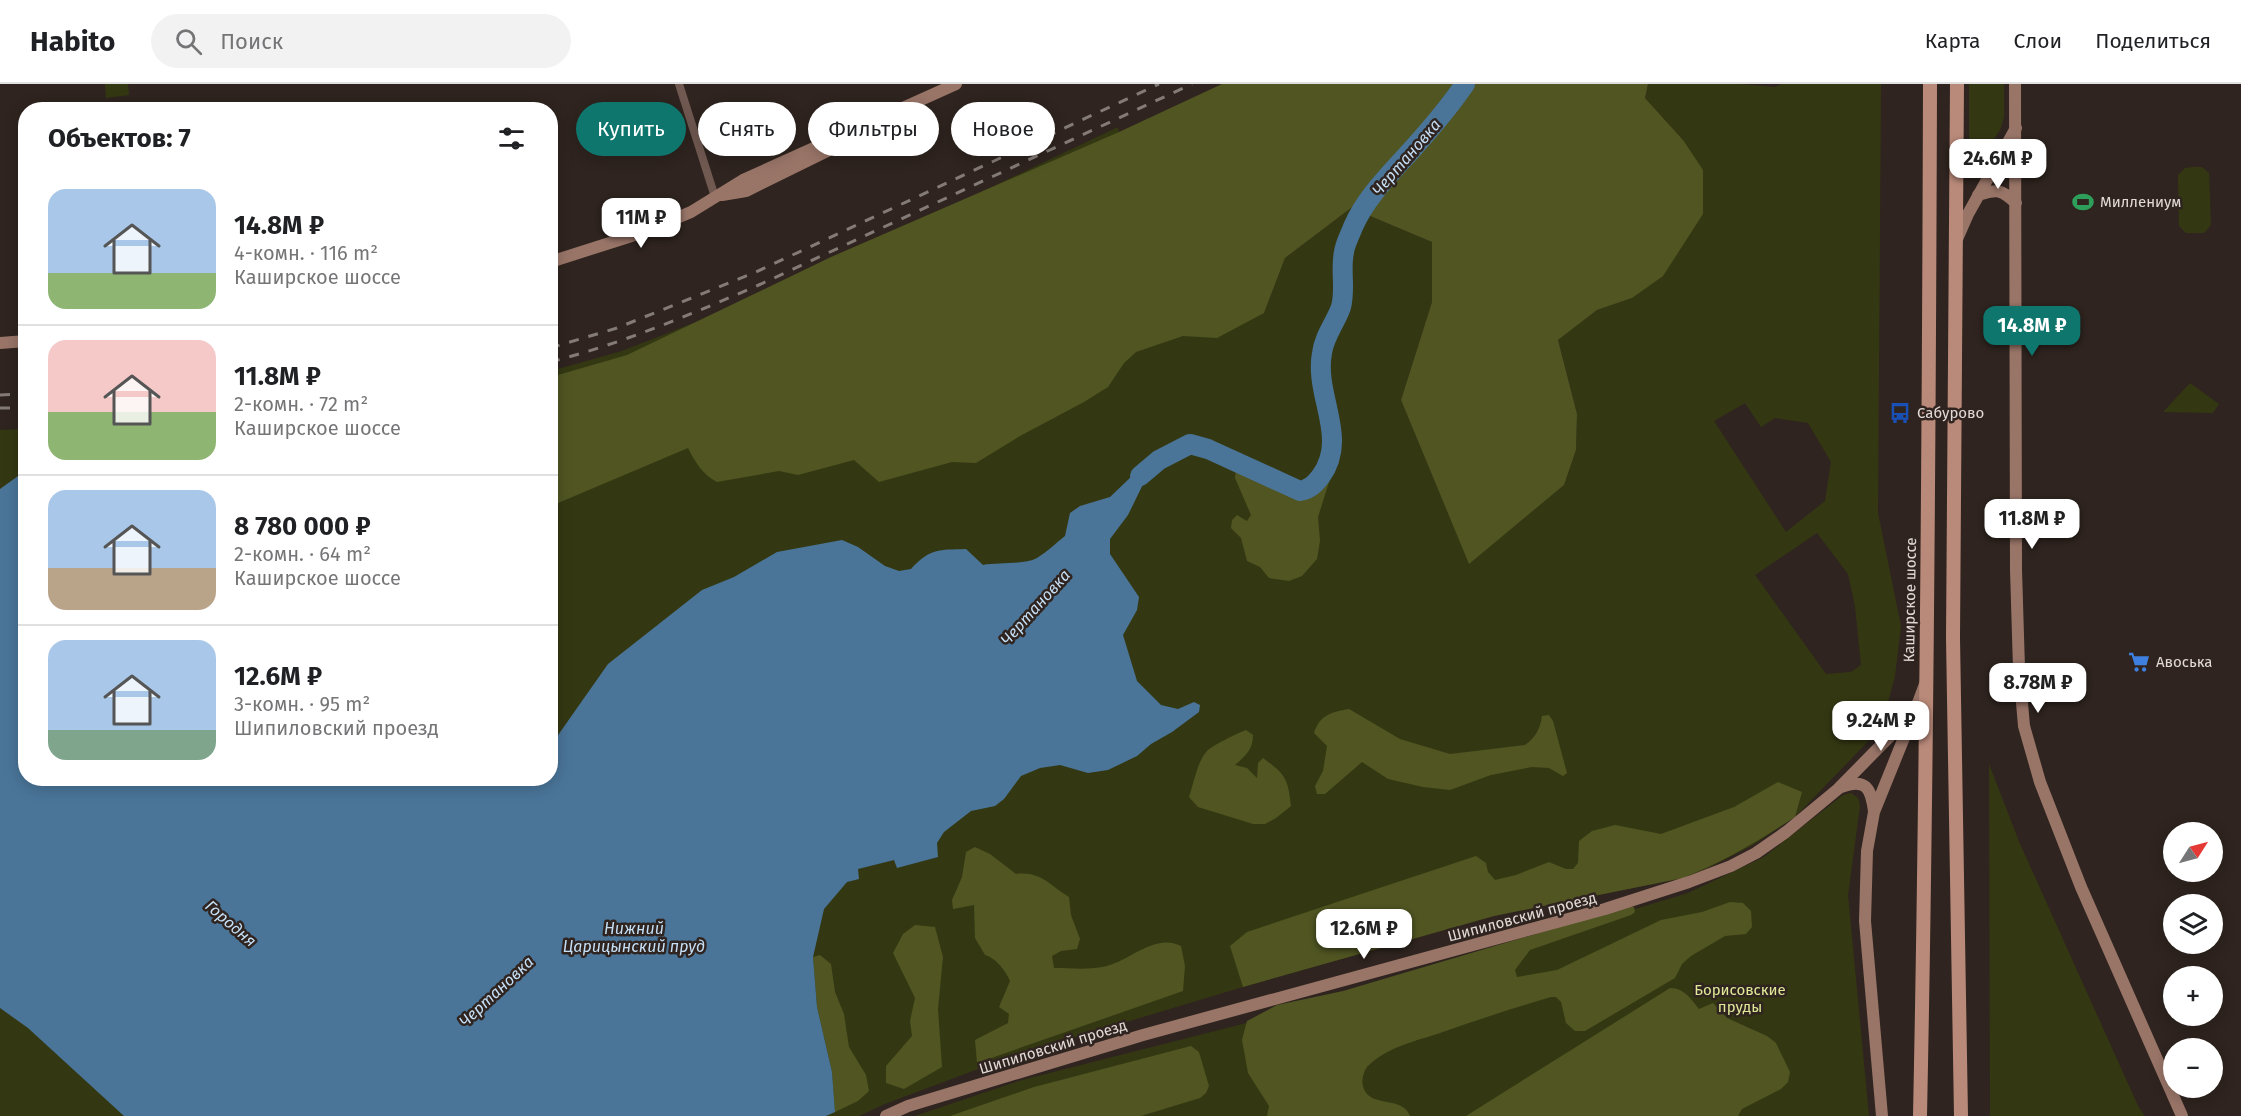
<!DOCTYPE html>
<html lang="ru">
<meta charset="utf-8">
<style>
body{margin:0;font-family:"Fira Sans",sans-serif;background:#f2f2f2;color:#202124;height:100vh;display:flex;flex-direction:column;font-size:22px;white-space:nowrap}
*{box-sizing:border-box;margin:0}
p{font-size:20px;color:#757577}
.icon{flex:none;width:33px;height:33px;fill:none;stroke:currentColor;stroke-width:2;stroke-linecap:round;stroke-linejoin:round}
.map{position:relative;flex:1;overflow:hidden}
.drawer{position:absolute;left:18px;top:18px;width:540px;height:684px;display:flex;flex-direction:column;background:#fff;border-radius:24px;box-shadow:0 3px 15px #0003}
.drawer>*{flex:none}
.hud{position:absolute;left:576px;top:18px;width:570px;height:54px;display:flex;gap:12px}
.needle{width:39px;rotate:54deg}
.fabs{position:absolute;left:2163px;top:738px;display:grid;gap:12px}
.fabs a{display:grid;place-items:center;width:60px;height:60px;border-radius:50%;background:#fff;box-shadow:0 3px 15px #0003;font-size:30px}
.price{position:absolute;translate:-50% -51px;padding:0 14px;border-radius:12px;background:#fff;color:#222;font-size:20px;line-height:39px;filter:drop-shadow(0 2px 3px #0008)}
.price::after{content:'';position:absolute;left:50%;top:36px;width:18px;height:14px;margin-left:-9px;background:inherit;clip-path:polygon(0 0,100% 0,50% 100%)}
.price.on{background:#0f766e;color:#fff}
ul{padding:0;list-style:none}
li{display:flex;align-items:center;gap:18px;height:150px;padding:0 30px}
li+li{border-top:2px solid #e0e0e0}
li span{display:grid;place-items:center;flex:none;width:168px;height:120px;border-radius:18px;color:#555}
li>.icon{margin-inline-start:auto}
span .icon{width:72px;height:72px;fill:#fffc;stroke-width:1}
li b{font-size:26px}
h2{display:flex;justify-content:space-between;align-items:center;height:72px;padding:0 30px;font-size:26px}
.tag{padding:0 21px;border-radius:27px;background:#fff;box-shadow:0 3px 15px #0003;font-size:21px;line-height:54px}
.tag.on{background:#0f766e;color:#fff}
header{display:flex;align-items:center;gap:36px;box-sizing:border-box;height:84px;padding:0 30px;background:#fff;border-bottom:2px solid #e0e0e0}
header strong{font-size:28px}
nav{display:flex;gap:33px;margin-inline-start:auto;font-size:21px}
.search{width:420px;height:54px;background:#f2f2f2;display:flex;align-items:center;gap:15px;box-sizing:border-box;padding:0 21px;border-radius:33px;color:#757577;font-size:22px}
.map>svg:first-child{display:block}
</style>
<header>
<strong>Habito</strong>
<div class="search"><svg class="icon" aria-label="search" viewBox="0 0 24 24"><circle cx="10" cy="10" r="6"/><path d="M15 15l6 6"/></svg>Поиск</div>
<nav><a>Карта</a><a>Слои</a><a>Поделиться</a></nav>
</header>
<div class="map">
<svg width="2241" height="1032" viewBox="0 0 2241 1032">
<rect width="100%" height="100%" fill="#2f241f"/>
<path fill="#343812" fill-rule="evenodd" d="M 105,0 L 128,0 L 129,11 L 106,14 Z
M 1648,0 L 1741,0 L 1775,3 L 1781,0 L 1881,0 L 1878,429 L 1901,542 L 1895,592 L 1881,644 L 1795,733 L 1753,761 L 1706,785 L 1683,794 L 1494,832 L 1243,903 L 1010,973 L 885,1020 L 859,1032 L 0,1032 L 0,346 L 25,345 L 26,694 L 550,694 L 551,287 L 622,267 L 762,212 L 1118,43 L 1119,48 L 1264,229 L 1285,174 L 1351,124 L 1432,158 L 1432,218 L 1401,316 L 1469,479 L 1564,401 L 1576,366 L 1577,330 L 1558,256 L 1597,226 L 1632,214 L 1683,56 L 1645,14 ZM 1745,319 L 1761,343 L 1775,334 L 1808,339 L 1831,378 L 1825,417 L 1786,448 L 1714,337 ZM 1817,449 L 1848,490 L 1855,522 L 1861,581 L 1851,588 L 1826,590 L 1755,491 Z
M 1969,0 L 2004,0 L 2004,33 L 2001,44 L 1971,93 L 1969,90 Z
M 2193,83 L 2202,83 L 2209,89 L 2211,141 L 2204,149 L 2186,149 L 2179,142 L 2178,91 L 2185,84 Z
M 2190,299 L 2219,320 L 2213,329 L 2163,328 Z
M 1989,680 L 2020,760 L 2139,1024 L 2145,1032 L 1990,1032 Z
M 1851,709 L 1858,714 L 1860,722 L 1848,811 L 1869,1032 L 915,1032 L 1022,996 L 1317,921 L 1688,809 L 1764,773 L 1843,711 Z"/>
<path fill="#505522" d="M 1222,0 L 1648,0 L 1645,14 L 1683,56 L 1703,86 L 1703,130 L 1663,192 L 1632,214 L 1597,226 L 1558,256 L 1577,330 L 1576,366 L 1564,401 L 1469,480 L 1401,316 L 1432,218 L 1432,158 L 1351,124 L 1285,174 L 1264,229 L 1217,254 L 1183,252 L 1136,268 L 1124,279 L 1108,303 L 1084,318 L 1020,352 L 976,379 L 952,378 L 879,398 L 854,376 L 798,391 L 779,387 L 717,398 C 703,391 695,378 688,364 L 551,422 L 551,293 L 627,271 L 831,173 L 1119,48 Z
M 1241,379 L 1300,407 L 1308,405 L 1324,389 L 1329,398 L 1318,433 L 1320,457 L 1317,475 L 1302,492 L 1289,497 L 1269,494 L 1260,483 L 1247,477 L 1241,454 L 1231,444 L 1232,436 L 1237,431 L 1247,437 L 1251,431 L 1235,394 L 1236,385 Z
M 1349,625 L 1400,655 L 1450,670 L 1525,661 C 1536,653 1540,645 1542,632 L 1549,631 L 1553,637 L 1567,689 L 1563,692 L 1549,684 L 1532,683 L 1491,691 L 1450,706 L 1423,703 L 1388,695 L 1362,678 L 1325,710 L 1317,710 L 1315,702 L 1323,687 L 1327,662 L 1314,649 C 1320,631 1331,628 1349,625 Z
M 1246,646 L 1253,651 C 1253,666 1245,672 1235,681 L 1247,684 L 1257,694 L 1258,679 L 1263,674 C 1285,690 1288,694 1291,722 L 1276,734 L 1265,740 L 1253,740 L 1198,723 L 1189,713 C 1194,699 1197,678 1207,667 C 1213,661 1238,649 1246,646 Z
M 1778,698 L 1802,708 L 1795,733 C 1759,757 1723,778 1683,794 L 1494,832 L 1243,903 L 1230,862 L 1247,848 L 1476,772 L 1486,779 L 1488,788 L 1495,796 L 1516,791 L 1549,778 L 1566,785 L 1573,785 L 1578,779 L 1579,757 L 1592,747 L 1615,741 L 1661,750 L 1734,723 Z
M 975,763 L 990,770 L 1016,790 C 1041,787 1049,801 1069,813 L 1071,831 L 1080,855 L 1077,865 L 1061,867 L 1052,872 L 1054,884 C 1069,884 1087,886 1102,883 C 1128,879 1154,848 1181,862 L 1185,882 L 1183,907 L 977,979 L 975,956 L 1008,939 L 1009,930 L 999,923 L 1010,897 C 1006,887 996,874 985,871 L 975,854 L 974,821 L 953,825 L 952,816 L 962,793 L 966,768 Z
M 1730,818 L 1743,819 L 1751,827 L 1752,843 L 1746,850 L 1725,852 L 1691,872 L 1682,880 L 1675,894 L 1585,947 L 1575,947 L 1566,939 L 1561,918 L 1556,913 L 1551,913 C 1514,924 1477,936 1440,949 C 1416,957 1388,963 1369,981 C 1364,985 1361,996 1363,1002 C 1368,1025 1403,1011 1410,1032 L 1267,1032 L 1269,1022 L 1248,989 L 1242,956 L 1247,937 L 1277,921 L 1343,907 L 1630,822 L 1634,823 L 1635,828 L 1631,831 L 1530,866 L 1515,886 L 1517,893 L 1557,886 L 1661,836 L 1702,828 Z
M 915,841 L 935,843 L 943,873 L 938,925 L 942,983 L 904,1005 L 886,999 L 886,982 L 912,952 L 910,937 L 915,914 L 893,869 L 903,850 Z
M 820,871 L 831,880 L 835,908 L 844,930 L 849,963 L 866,991 L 869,1007 L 858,1017 L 835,1028 L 832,988 L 817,923 L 813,873 Z
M 1670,904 C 1684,904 1691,915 1699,925 L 1713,919 L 1727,934 L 1767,952 L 1776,959 L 1790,988 L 1788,998 L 1781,1005 L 1742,1025 L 1738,1032 L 1466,1032 Z
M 1191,962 L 1199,968 L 1209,1002 L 1206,1009 L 1200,1014 L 1141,1032 L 950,1032 L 1034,1003 Z"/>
<path fill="#4a7599" d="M 1159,376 L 1149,388 L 1128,431 L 1110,455 L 1110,470 L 1139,513 L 1137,526 L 1123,551 L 1137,597 L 1161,621 L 1178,625 L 1194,618 L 1200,621 L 1199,628 L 1172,648 L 1151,660 L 1137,672 L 1108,686 L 1088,689 L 1060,681 L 1040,684 L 1021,692 L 1004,715 L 995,722 L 971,727 L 944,748 L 937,759 L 938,773 L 897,784 L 894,776 L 858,785 L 859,795 L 847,798 L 824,825 L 813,873 L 817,923 L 832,988 L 835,1028 L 826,1032 L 124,1032 L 28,944 L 0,924 L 0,405 L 25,387 L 26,694 L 550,694 L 551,656 L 556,654 L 608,580 L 702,506 L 734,493 L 777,468 L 842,456 L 858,463 L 885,482 L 899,487 L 911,485 C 930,464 939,466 966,465 L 983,481 C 999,478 1024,481 1037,474 C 1047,468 1056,459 1065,452 L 1070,429 L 1080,422 L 1110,413 L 1132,392 Z"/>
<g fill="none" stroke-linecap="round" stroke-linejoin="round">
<path stroke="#4a7599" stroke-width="20" d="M 1140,392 L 1159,376 L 1190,360 L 1208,365 L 1300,407 C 1310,405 1315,400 1321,392 C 1349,353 1314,312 1322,269 C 1324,252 1336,238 1341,223 C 1346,204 1340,186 1344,168 C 1345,160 1350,151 1353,143 C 1365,115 1388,92 1408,70 C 1428,48 1448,25 1465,0"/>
<path stroke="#705951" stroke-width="8" d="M 679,0 L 715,113"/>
<path stroke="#997568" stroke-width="12" d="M 2015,0 L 2016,486 L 2019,584 L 2024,642 L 2040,698 L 2081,803 L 2182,1032
M 722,111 L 746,107 L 827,67
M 1978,111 C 1998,105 2001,105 2016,119
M 1957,155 L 1968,130 L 2016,44
M 550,178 L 641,149 L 691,128 L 743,96 L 956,0
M 0,259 L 26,257
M 1841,703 C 1866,694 1871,704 1874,727
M 886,1032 L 908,1022 L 1143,951 L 1605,825 L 1689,798 L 1731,782 L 1756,769 L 1786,748 L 1838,705 L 1901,641 L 1918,619 L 1925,600
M 1882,1032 L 1865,837 L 1867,767 L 1874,728 L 1912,634"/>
<path stroke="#b98a7a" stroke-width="14" d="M 1957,0 L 1953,554 L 1961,1032
M 1920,1032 C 1927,688 1929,344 1930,0"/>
<path stroke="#847b77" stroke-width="3" stroke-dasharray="10 10" stroke-linecap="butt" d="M 550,264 L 617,244 L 756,188 L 1159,0
M 550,278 C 624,259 692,230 761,200 L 1192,0
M 0,311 L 26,310
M 0,324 L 26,324"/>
</g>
<defs>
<symbol id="stadium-bare" viewBox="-9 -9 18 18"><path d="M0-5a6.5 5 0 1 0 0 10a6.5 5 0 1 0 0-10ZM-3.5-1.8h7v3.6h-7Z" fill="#2e9e5b" stroke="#2f241f" stroke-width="2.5" paint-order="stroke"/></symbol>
<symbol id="bus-bare" viewBox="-9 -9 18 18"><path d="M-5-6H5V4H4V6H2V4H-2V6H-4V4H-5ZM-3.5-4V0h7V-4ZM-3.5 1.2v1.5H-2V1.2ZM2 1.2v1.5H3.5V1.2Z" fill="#1a4fb4" stroke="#2f241f" stroke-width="2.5" paint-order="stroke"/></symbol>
<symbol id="supermarket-bare" viewBox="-9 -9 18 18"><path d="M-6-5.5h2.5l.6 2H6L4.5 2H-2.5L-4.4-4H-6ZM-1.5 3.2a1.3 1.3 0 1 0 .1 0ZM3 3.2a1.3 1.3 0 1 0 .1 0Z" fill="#3f7fe0" stroke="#2f241f" stroke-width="2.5" paint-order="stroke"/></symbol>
</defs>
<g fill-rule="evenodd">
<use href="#stadium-bare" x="2068" y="103" width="30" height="30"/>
<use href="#bus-bare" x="1885" y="314" width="30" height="30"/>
<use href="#supermarket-bare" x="2124" y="563" width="30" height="30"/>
</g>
<g text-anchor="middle" stroke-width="5" stroke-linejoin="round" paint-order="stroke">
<g font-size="15" fill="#e2dad7" stroke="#2f241f" text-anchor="start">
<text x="2100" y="123">Миллениум</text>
<text x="1917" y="334">Сабурово</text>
<text x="2156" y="583">Авоська</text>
</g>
<g font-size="15" fill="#e2dad7" stroke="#2f241f">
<text transform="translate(1910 516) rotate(-89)" y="5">Каширское шоссе</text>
<text transform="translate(1522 833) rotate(-15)" y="5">Шипиловский проезд</text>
<text transform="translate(1053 963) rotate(-17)" y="5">Шипиловский проезд</text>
</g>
<g font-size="15" fill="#e0e998" stroke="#2f241f">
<text x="1740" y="911">Борисовские<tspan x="1740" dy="17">пруды</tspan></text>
</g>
<g font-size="16" font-style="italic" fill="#c5dff6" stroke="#2f241f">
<text transform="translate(1406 73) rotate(-49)" y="6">Чертановка</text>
<text transform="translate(1035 523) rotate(-48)" y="6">Чертановка</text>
<text transform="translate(231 839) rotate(41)" y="6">Городня</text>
<text x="634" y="850">Нижний<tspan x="634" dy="18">Царицынский пруд</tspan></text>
<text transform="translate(496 907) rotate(-43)" y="6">Чертановка</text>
</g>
</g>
</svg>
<div class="fabs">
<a><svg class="needle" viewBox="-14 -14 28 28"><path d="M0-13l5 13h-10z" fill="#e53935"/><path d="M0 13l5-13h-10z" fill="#757577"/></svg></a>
<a><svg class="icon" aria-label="layers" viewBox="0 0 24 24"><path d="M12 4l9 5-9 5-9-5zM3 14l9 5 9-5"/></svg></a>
<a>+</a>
<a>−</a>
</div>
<b class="price" style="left:1998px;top:106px">24.6M ₽</b>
<b class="price" style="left:641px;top:165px">11M ₽</b>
<b class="price on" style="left:2032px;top:273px">14.8M ₽</b>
<b class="price" style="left:2032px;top:466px">11.8M ₽</b>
<b class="price" style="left:2038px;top:630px">8.78M ₽</b>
<b class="price" style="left:1881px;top:668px">9.24M ₽</b>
<b class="price" style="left:1364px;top:876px">12.6M ₽</b>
<div class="hud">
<a class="tag on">Купить</a>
<a class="tag">Снять</a>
<a class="tag">Фильтры</a>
<a class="tag">Новое</a>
</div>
<section class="drawer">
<h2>Объектов: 7<svg class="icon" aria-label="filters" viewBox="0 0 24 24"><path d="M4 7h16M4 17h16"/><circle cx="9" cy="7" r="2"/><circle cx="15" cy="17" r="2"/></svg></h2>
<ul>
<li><span style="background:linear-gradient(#a9c7e8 70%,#8fb573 0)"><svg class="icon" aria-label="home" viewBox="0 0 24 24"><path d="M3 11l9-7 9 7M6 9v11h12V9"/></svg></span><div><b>14.8M ₽</b><p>4-комн. · 116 m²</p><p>Каширское шоссе</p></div></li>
<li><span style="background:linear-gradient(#f6c9c9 60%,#8fb573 0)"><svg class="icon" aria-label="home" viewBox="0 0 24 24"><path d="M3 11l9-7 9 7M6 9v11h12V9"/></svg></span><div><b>11.8M ₽</b><p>2-комн. · 72 m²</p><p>Каширское шоссе</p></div></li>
<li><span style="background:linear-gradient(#a9c7e8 65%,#b9a48a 0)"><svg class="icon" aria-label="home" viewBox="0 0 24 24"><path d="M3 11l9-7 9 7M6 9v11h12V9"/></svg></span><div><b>8 780 000 ₽</b><p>2-комн. · 64 m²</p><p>Каширское шоссе</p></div></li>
<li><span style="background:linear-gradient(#a9c7e8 75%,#7fa58c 0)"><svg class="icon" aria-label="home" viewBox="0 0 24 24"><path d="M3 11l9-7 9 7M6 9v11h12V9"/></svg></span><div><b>12.6M ₽</b><p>3-комн. · 95 m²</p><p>Шипиловский проезд</p></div></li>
</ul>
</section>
</div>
